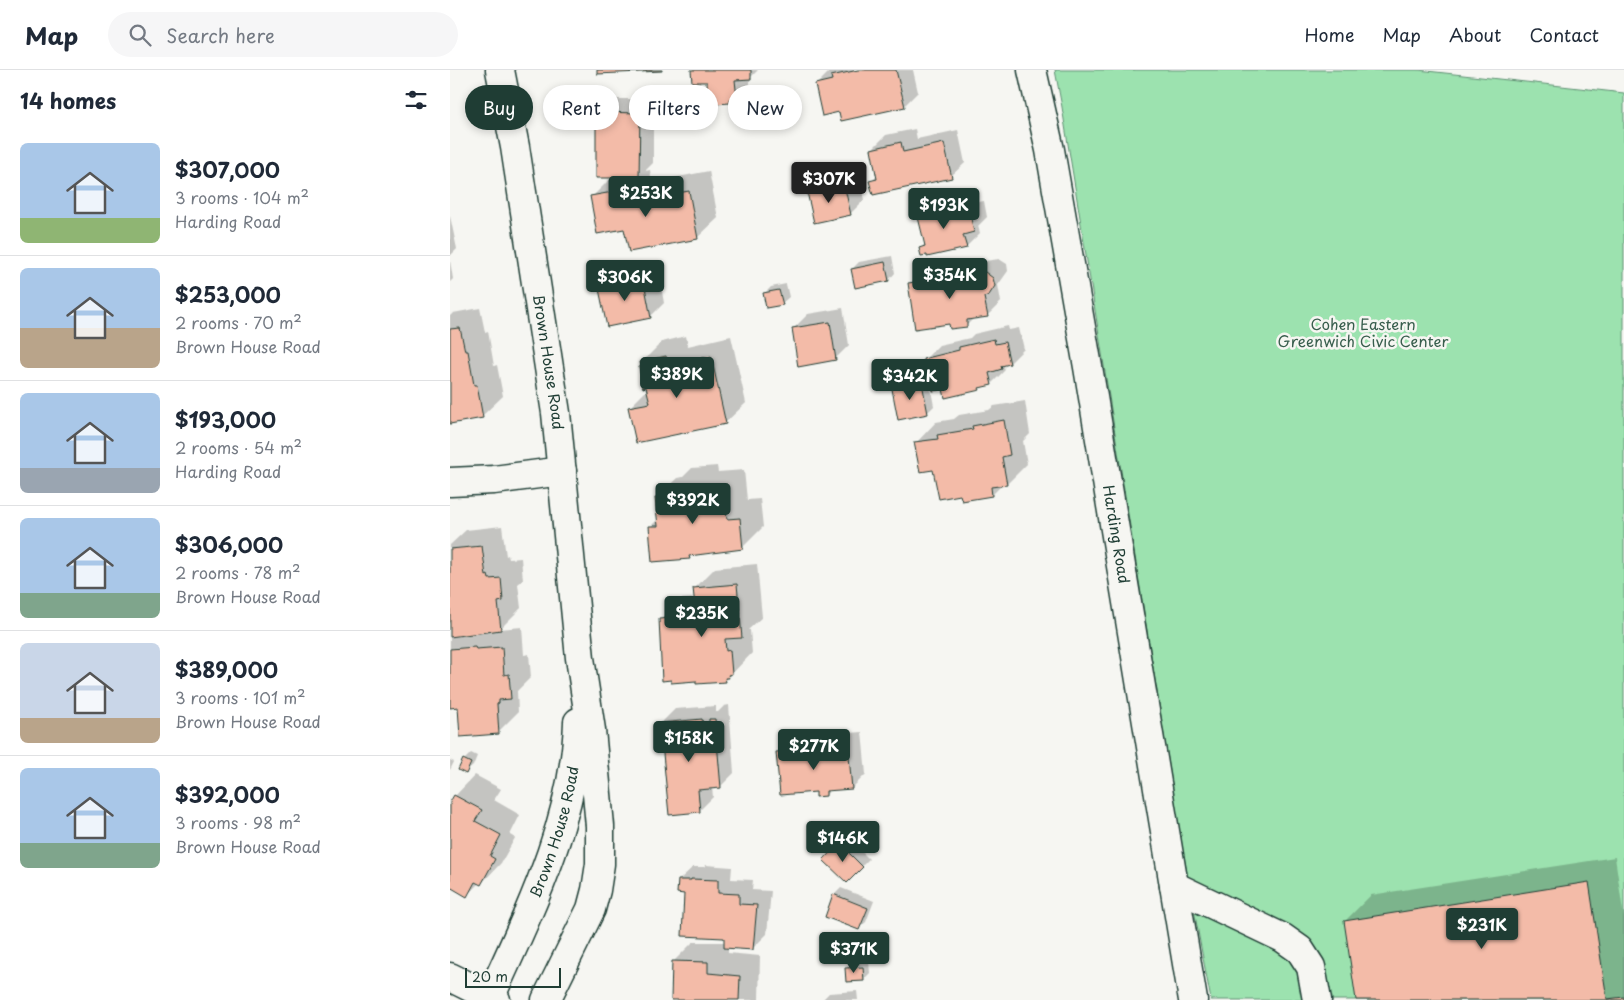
<!DOCTYPE html>
<meta charset="utf-8">
<style>
body{margin:0;font-family:"Playpen Sans",sans-serif;background:#f6f6f7;color:#1f2937;height:100vh;display:flex;flex-direction:column;font-size:19px;white-space:nowrap}
*{box-sizing:border-box;margin:0}
p{font-size:16px;color:#747a83}
.icon{flex:none;width:28px;height:28px;fill:none;stroke:currentColor;stroke-width:2;stroke-linecap:round;stroke-linejoin:round}
.map{position:relative;flex:1;overflow:hidden}
.details{display:flex;flex-direction:column;background:#fff;width:450px}
.details>*{flex:none}
.top-card{position:absolute;left:15px;top:15px;width:475px;height:45px;display:flex;gap:10px}
.scale{position:absolute;left:15px;bottom:12px;width:96px;box-sizing:border-box;padding-left:5px;border:2px solid #1f3d34;border-top:0;font-size:14px;line-height:18px;white-space:nowrap;color:#1f3d34;-webkit-text-stroke:4px #f6f6f2;paint-order:stroke}
.price{position:absolute;translate:-50% -42px;padding:0 11px;border-radius:5px;background:#1f3d34;color:#fff;font-size:16px;line-height:32px;filter:drop-shadow(0 1px 2px #0008)}
.price::after{content:'';position:absolute;left:50%;top:30px;width:15px;height:11px;margin-left:-8px;background:inherit;clip-path:polygon(0 0,100% 0,50% 100%)}
.price.active{background:#222;color:#fff}
ul{padding:0;list-style:none}
li{display:flex;align-items:center;gap:15px;height:125px;padding:0 20px}
li+li{border-top:1px solid #e0e1e3}
li span{display:grid;place-items:center;flex:none;width:140px;height:100px;border-radius:8px;color:#555}
li>.icon{margin-inline-start:auto}
span .icon{width:60px;height:60px;fill:#fffc;stroke-width:1}
li b{font-size:21px}
h2{display:flex;justify-content:space-between;align-items:center;height:60px;padding:0 20px;font-size:21px}
.pill{padding:0 18px;border-radius:22px;background:#fff;box-shadow:0 2px 8px #0003;font-size:18px;line-height:45px}
.pill.active{background:#1f3d34;color:#fff}
header{display:flex;align-items:center;gap:30px;box-sizing:border-box;height:70px;padding:0 25px;background:#fff;border-bottom:1px solid #e0e1e3}
header strong{font-size:24px}
nav{display:flex;gap:28px;margin-inline-start:auto;font-size:18px}
.search{width:350px;height:45px;background:#f6f6f7;display:flex;align-items:center;gap:12px;box-sizing:border-box;padding:0 18px;border-radius:28px;color:#747a83;font-size:19px}
main{display:flex;flex:1;min-height:0}
.map>svg:first-child{display:block}
</style>
<header>
<strong>Map</strong>
<div class="search"><svg class="icon" aria-label="search" viewBox="0 0 24 24"><circle cx="10" cy="10" r="6"/><path d="M15 15l6 6"/></svg>Search here</div>
<nav><a>Home</a><a>Map</a><a>About</a><a>Contact</a></nav>
</header>
<main>
<section class="details">
<h2>14 homes<svg class="icon" aria-label="filters" viewBox="0 0 24 24"><path d="M4 7h16M4 17h16"/><circle cx="9" cy="7" r="2"/><circle cx="15" cy="17" r="2"/></svg></h2>
<ul>
<li><span style="background:linear-gradient(#a9c7e8 75%,#8fb573 0)"><svg class="icon" aria-label="home" viewBox="0 0 24 24"><path d="M3 11l9-7 9 7M6 9v11h12V9"/></svg></span><div><b>$307,000</b><p>3 rooms · 104 m²</p><p>Harding Road</p></div></li>
<li><span style="background:linear-gradient(#a9c7e8 60%,#b9a48a 0)"><svg class="icon" aria-label="home" viewBox="0 0 24 24"><path d="M3 11l9-7 9 7M6 9v11h12V9"/></svg></span><div><b>$253,000</b><p>2 rooms · 70 m²</p><p>Brown House Road</p></div></li>
<li><span style="background:linear-gradient(#a9c7e8 75%,#9aa5b1 0)"><svg class="icon" aria-label="home" viewBox="0 0 24 24"><path d="M3 11l9-7 9 7M6 9v11h12V9"/></svg></span><div><b>$193,000</b><p>2 rooms · 54 m²</p><p>Harding Road</p></div></li>
<li><span style="background:linear-gradient(#a9c7e8 75%,#7fa58c 0)"><svg class="icon" aria-label="home" viewBox="0 0 24 24"><path d="M3 11l9-7 9 7M6 9v11h12V9"/></svg></span><div><b>$306,000</b><p>2 rooms · 78 m²</p><p>Brown House Road</p></div></li>
<li><span style="background:linear-gradient(#c9d6e8 75%,#b9a48a 0)"><svg class="icon" aria-label="home" viewBox="0 0 24 24"><path d="M3 11l9-7 9 7M6 9v11h12V9"/></svg></span><div><b>$389,000</b><p>3 rooms · 101 m²</p><p>Brown House Road</p></div></li>
<li><span style="background:linear-gradient(#a9c7e8 75%,#7fa58c 0)"><svg class="icon" aria-label="home" viewBox="0 0 24 24"><path d="M3 11l9-7 9 7M6 9v11h12V9"/></svg></span><div><b>$392,000</b><p>3 rooms · 98 m²</p><p>Brown House Road</p></div></li>
</ul>
</section>
<div class="map">
<svg width="1174" height="930" viewBox="0 0 1174 930">
<rect width="100%" height="100%" fill="#f6f6f2"/>
<filter id="ink" filterUnits="userSpaceOnUse"><feTurbulence type="fractalNoise" baseFrequency=".02" numOctaves="2"/><feDisplacementMap in="SourceGraphic" scale="10" xChannelSelector="R" yChannelSelector="G"/><feConvolveMatrix kernelMatrix="1 2 1 2 8 2 1 2 1" color-interpolation-filters="sRGB"/></filter>
<g filter="url(#ink)">
<path fill="#9ce2af" stroke="#5e9072" d="M 605,0 L 968,0 L 1174,23 L 1174,930 L 761,930 L 733,782 L 612,37 Z"/>
<path fill="#0003" d="M 242,0 L 308,0 L 300,8 L 300,14 L 286,28 L 284,28 L 279,32 L 258,10 Z
M 381,0 L 463,0 L 468,22 L 454,36 L 390,40 L 367,14 Z
M 161,29 L 203,29 L 203,93 L 195,101 L 200,100 L 202,112 L 259,101 L 268,148 L 247,168 L 175,158 L 142,127 L 162,107 L 147,43 Z
M 465,59 L 467,69 L 508,60 L 515,93 L 501,106 L 421,112 L 428,105 L 422,79 L 436,65 Z
M 408,100 L 414,130 L 400,144 L 358,122 L 372,108 Z
M 520,121 L 523,133 L 534,131 L 537,147 L 528,156 L 530,163 L 516,177 L 471,178 L 475,174 L 468,143 L 482,129 Z
M 0,146 L 7,179 L 0,186 Z
M 442,186 L 445,203 L 439,210 L 402,199 L 409,192 Z
M 549,189 L 557,194 L 558,201 L 548,215 L 551,232 L 537,246 L 524,248 L 517,255 L 500,253 L 460,214 L 474,200 Z
M 0,190 L 3,209 L 0,212 Z
M 207,194 L 214,233 L 200,247 L 151,219 L 165,206 L 171,202 Z
M 336,214 L 339,227 L 332,233 L 314,224 L 321,217 Z
M 30,238 L 35,262 L 38,261 L 44,296 L 47,295 L 53,326 L 32,346 L 0,352 L 0,246 L 3,243 Z
M 393,238 L 399,275 L 385,289 L 344,258 L 358,244 Z
M 558,256 L 559,260 L 569,258 L 574,279 L 560,293 L 554,296 L 555,300 L 541,314 L 532,316 L 529,319 L 480,315 L 484,336 L 477,343 L 443,320 L 450,313 L 479,307 L 475,289 L 489,275 L 520,268 L 524,264 Z
M 236,266 L 238,276 L 281,266 L 296,333 L 275,353 L 179,338 L 198,319 L 192,292 L 212,272 Z
M 575,331 L 580,364 L 573,371 L 577,394 L 557,414 L 552,415 L 542,425 L 511,424 L 484,398 L 466,373 L 486,352 L 504,349 L 509,345 L 539,340 L 544,336 Z
M 267,396 L 268,402 L 294,400 L 297,430 L 310,429 L 313,457 L 292,478 L 242,484 L 239,487 L 200,457 L 208,449 L 206,428 L 227,408 L 233,407 L 242,398 Z
M 52,456 L 56,486 L 58,485 L 59,489 L 71,488 L 73,510 L 68,514 L 71,538 L 50,559 L 72,557 L 74,585 L 79,584 L 81,607 L 67,621 L 68,642 L 48,662 L 9,636 L 0,636 L 0,475 L 16,460 Z
M 307,494 L 312,547 L 298,560 L 300,560 L 302,583 L 275,611 L 211,550 L 231,529 L 245,528 L 245,518 L 265,498 Z
M 279,635 L 284,703 L 270,717 L 262,717 L 263,727 L 249,741 L 211,653 L 225,639 L 266,636 L 266,642 L 268,642 L 274,636 Z
M 412,662 L 416,704 L 402,718 L 381,719 L 376,725 L 367,720 L 328,682 L 342,668 Z
M 21,683 L 27,686 L 23,696 L 16,702 L 14,690 Z
M 0,690 L 4,692 L 0,700 Z
M 25,705 L 51,719 L 44,730 L 70,745 L 60,765 L 65,768 L 51,793 L 31,814 L 29,813 L 17,825 L 0,816 L 0,734 L 5,726 Z
M 397,767 L 419,789 L 397,811 L 374,790 Z
M 1165,787 L 1174,848 L 1174,930 L 908,930 L 895,851 L 921,825 Z
M 256,795 L 282,797 L 281,809 L 303,810 L 302,820 L 321,821 L 317,864 L 303,878 L 278,877 L 278,883 L 310,886 L 309,930 L 222,930 L 223,892 L 243,872 L 275,872 L 275,867 L 235,823 L 229,810 L 243,797 L 255,797 Z
M 391,818 L 424,831 L 416,852 L 409,858 L 384,825 Z
M 419,891 L 420,903 L 413,910 L 396,899 L 403,892 Z
M 407,921 L 408,930 L 372,930 L 379,923 Z"/>
<path fill="#f3bba8" stroke="#1f3d34" d="M 147,0 L 212,0 L 212,1 L 147,4 Z
M 241,0 L 301,0 L 301,9 L 285,10 L 287,29 L 280,29 L 280,33 L 266,34 L 266,30 L 258,31 L 257,12 L 242,12 Z
M 408,0 L 446,0 L 455,37 L 391,51 L 389,42 L 372,46 L 365,14 L 382,10 L 381,6 Z
M 146,42 L 190,43 L 189,108 L 146,108 Z
M 451,72 L 453,82 L 494,73 L 502,108 L 423,125 L 419,111 L 427,109 L 421,79 Z
M 394,114 L 401,145 L 364,153 L 357,122 Z
M 180,119 L 182,131 L 239,121 L 248,169 L 179,182 L 174,159 L 147,164 L 140,126 Z
M 507,134 L 509,146 L 520,144 L 524,162 L 513,165 L 517,178 L 477,187 L 477,185 L 471,186 L 469,178 L 475,176 L 467,143 Z
M 435,192 L 439,211 L 405,218 L 401,199 Z
M 535,202 L 543,208 L 545,216 L 539,225 L 534,227 L 538,247 L 517,250 L 517,257 L 500,259 L 499,254 L 465,259 L 458,213 Z
M 193,207 L 201,248 L 157,257 L 149,219 L 157,217 L 156,215 Z
M 329,220 L 333,235 L 316,238 L 313,223 Z
M 380,252 L 386,290 L 348,297 L 342,258 Z
M 10,258 L 15,281 L 18,281 L 24,315 L 27,315 L 33,348 L 0,354 L 0,259 Z
M 544,269 L 545,274 L 555,272 L 560,294 L 551,296 L 552,299 L 539,303 L 542,315 L 529,318 L 530,320 L 495,328 L 493,319 L 483,321 L 482,316 L 480,317 L 473,289 L 509,280 L 509,277 Z
M 216,286 L 218,295 L 261,286 L 276,354 L 186,373 L 178,337 L 200,333 L 196,317 L 193,318 L 189,297 L 191,297 L 190,292 Z
M 472,313 L 478,344 L 448,350 L 442,319 Z
M 554,350 L 560,385 L 552,387 L 557,415 L 541,417 L 542,426 L 512,431 L 510,425 L 489,429 L 483,400 L 470,402 L 464,372 L 488,369 L 487,365 L 523,359 L 522,356 Z
M 247,416 L 248,422 L 274,419 L 277,449 L 290,448 L 293,479 L 239,486 L 240,489 L 202,492 L 199,456 L 208,456 L 205,428 L 221,426 L 221,418 Z
M 32,476 L 36,506 L 38,505 L 39,509 L 51,508 L 53,531 L 48,532 L 51,560 L 0,567 L 0,479 Z
M 287,514 L 292,568 L 275,569 L 276,581 L 280,580 L 282,604 L 278,605 L 279,608 L 275,608 L 276,612 L 246,614 L 246,611 L 221,613 L 221,610 L 212,611 L 209,549 L 246,546 L 243,518 Z
M 25,577 L 26,579 L 52,577 L 54,605 L 59,604 L 61,629 L 49,630 L 49,633 L 47,634 L 49,664 L 10,667 L 8,637 L 0,638 L 0,579 Z
M 252,649 L 253,655 L 259,655 L 259,649 L 265,649 L 271,718 L 248,720 L 250,742 L 219,745 L 210,653 Z
M 398,675 L 402,719 L 376,721 L 376,726 L 366,727 L 366,722 L 330,725 L 326,682 Z
M 13,689 L 21,693 L 16,704 L 8,700 Z
M 4,725 L 32,740 L 25,751 L 51,765 L 40,786 L 45,789 L 31,815 L 25,812 L 17,827 L 0,817 L 0,732 Z
M 389,773 L 413,797 L 397,813 L 373,790 Z
M 241,809 L 268,810 L 268,823 L 289,824 L 289,834 L 307,835 L 303,880 L 274,878 L 274,868 L 232,866 L 234,824 L 227,823 L 228,810 L 241,810 Z
M 1139,812 L 1157,929 L 1174,927 L 1174,930 L 906,930 L 894,851 Z
M 383,824 L 418,838 L 409,860 L 375,847 Z
M 222,891 L 258,892 L 258,903 L 290,906 L 289,930 L 221,930 Z
M 413,897 L 414,911 L 396,912 L 395,898 Z"/>
<g fill="none" stroke-linecap="round" stroke-linejoin="round">
<defs>
<g id="minor">
<path id="s1" d="M 50,0 L 65,77 L 106,343 L 130,588 L 141,660 L 150,756 L 150,794 L 146,820 L 141,839 L 96,930"/>
<path id="s2" d="M 582,0 L 600,80 L 638,297 L 743,930"/>
<path d="M 0,412 L 44,410 L 112,401"/>
<path d="M 724,816 L 833,868 L 850,880 L 861,897 L 867,930"/>
<path d="M 0,907 L 46,930"/>
<path id="s3" d="M 39,930 C 79,842 125,750 128,652"/>
</g>
</defs>
<use href="#minor" stroke="#1f3d34" stroke-width="31"/>
<use href="#minor" stroke="#f6f6f2" stroke-width="28"/>
</g>
</g>
<g text-anchor="middle" stroke-width="5" stroke-linejoin="round" paint-order="stroke">
<g font-size="15" fill="#385e4d" stroke="#f6f6f2">
<text x="913" y="260">Cohen Eastern<tspan x="913" dy="17">Greenwich Civic Center</tspan></text>
</g>
<g font-size="15" fill="#1f3d34" stroke="#f6f6f2">
<text dy="5" stroke="none"><textPath href="#s1" startOffset="296">Brown House Road</textPath></text>
<text dy="5" stroke="none"><textPath href="#s2" startOffset="472">Harding Road</textPath></text>
<text dy="5" stroke="none"><textPath href="#s3" startOffset="181">Brown House Road</textPath></text>
</g>
</g>
</svg>
<div class="scale">20 m</div>
<b class="price active" style="left:379px;top:134px">$307K</b>
<b class="price" style="left:196px;top:148px">$253K</b>
<b class="price" style="left:494px;top:160px">$193K</b>
<b class="price" style="left:500px;top:230px">$354K</b>
<b class="price" style="left:175px;top:232px">$306K</b>
<b class="price" style="left:227px;top:329px">$389K</b>
<b class="price" style="left:460px;top:331px">$342K</b>
<b class="price" style="left:243px;top:455px">$392K</b>
<b class="price" style="left:252px;top:568px">$235K</b>
<b class="price" style="left:239px;top:693px">$158K</b>
<b class="price" style="left:364px;top:701px">$277K</b>
<b class="price" style="left:393px;top:793px">$146K</b>
<b class="price" style="left:1032px;top:880px">$231K</b>
<b class="price" style="left:404px;top:904px">$371K</b>
<div class="top-card">
<a class="pill active">Buy</a>
<a class="pill">Rent</a>
<a class="pill">Filters</a>
<a class="pill">New</a>
</div>
</div>
</main>
